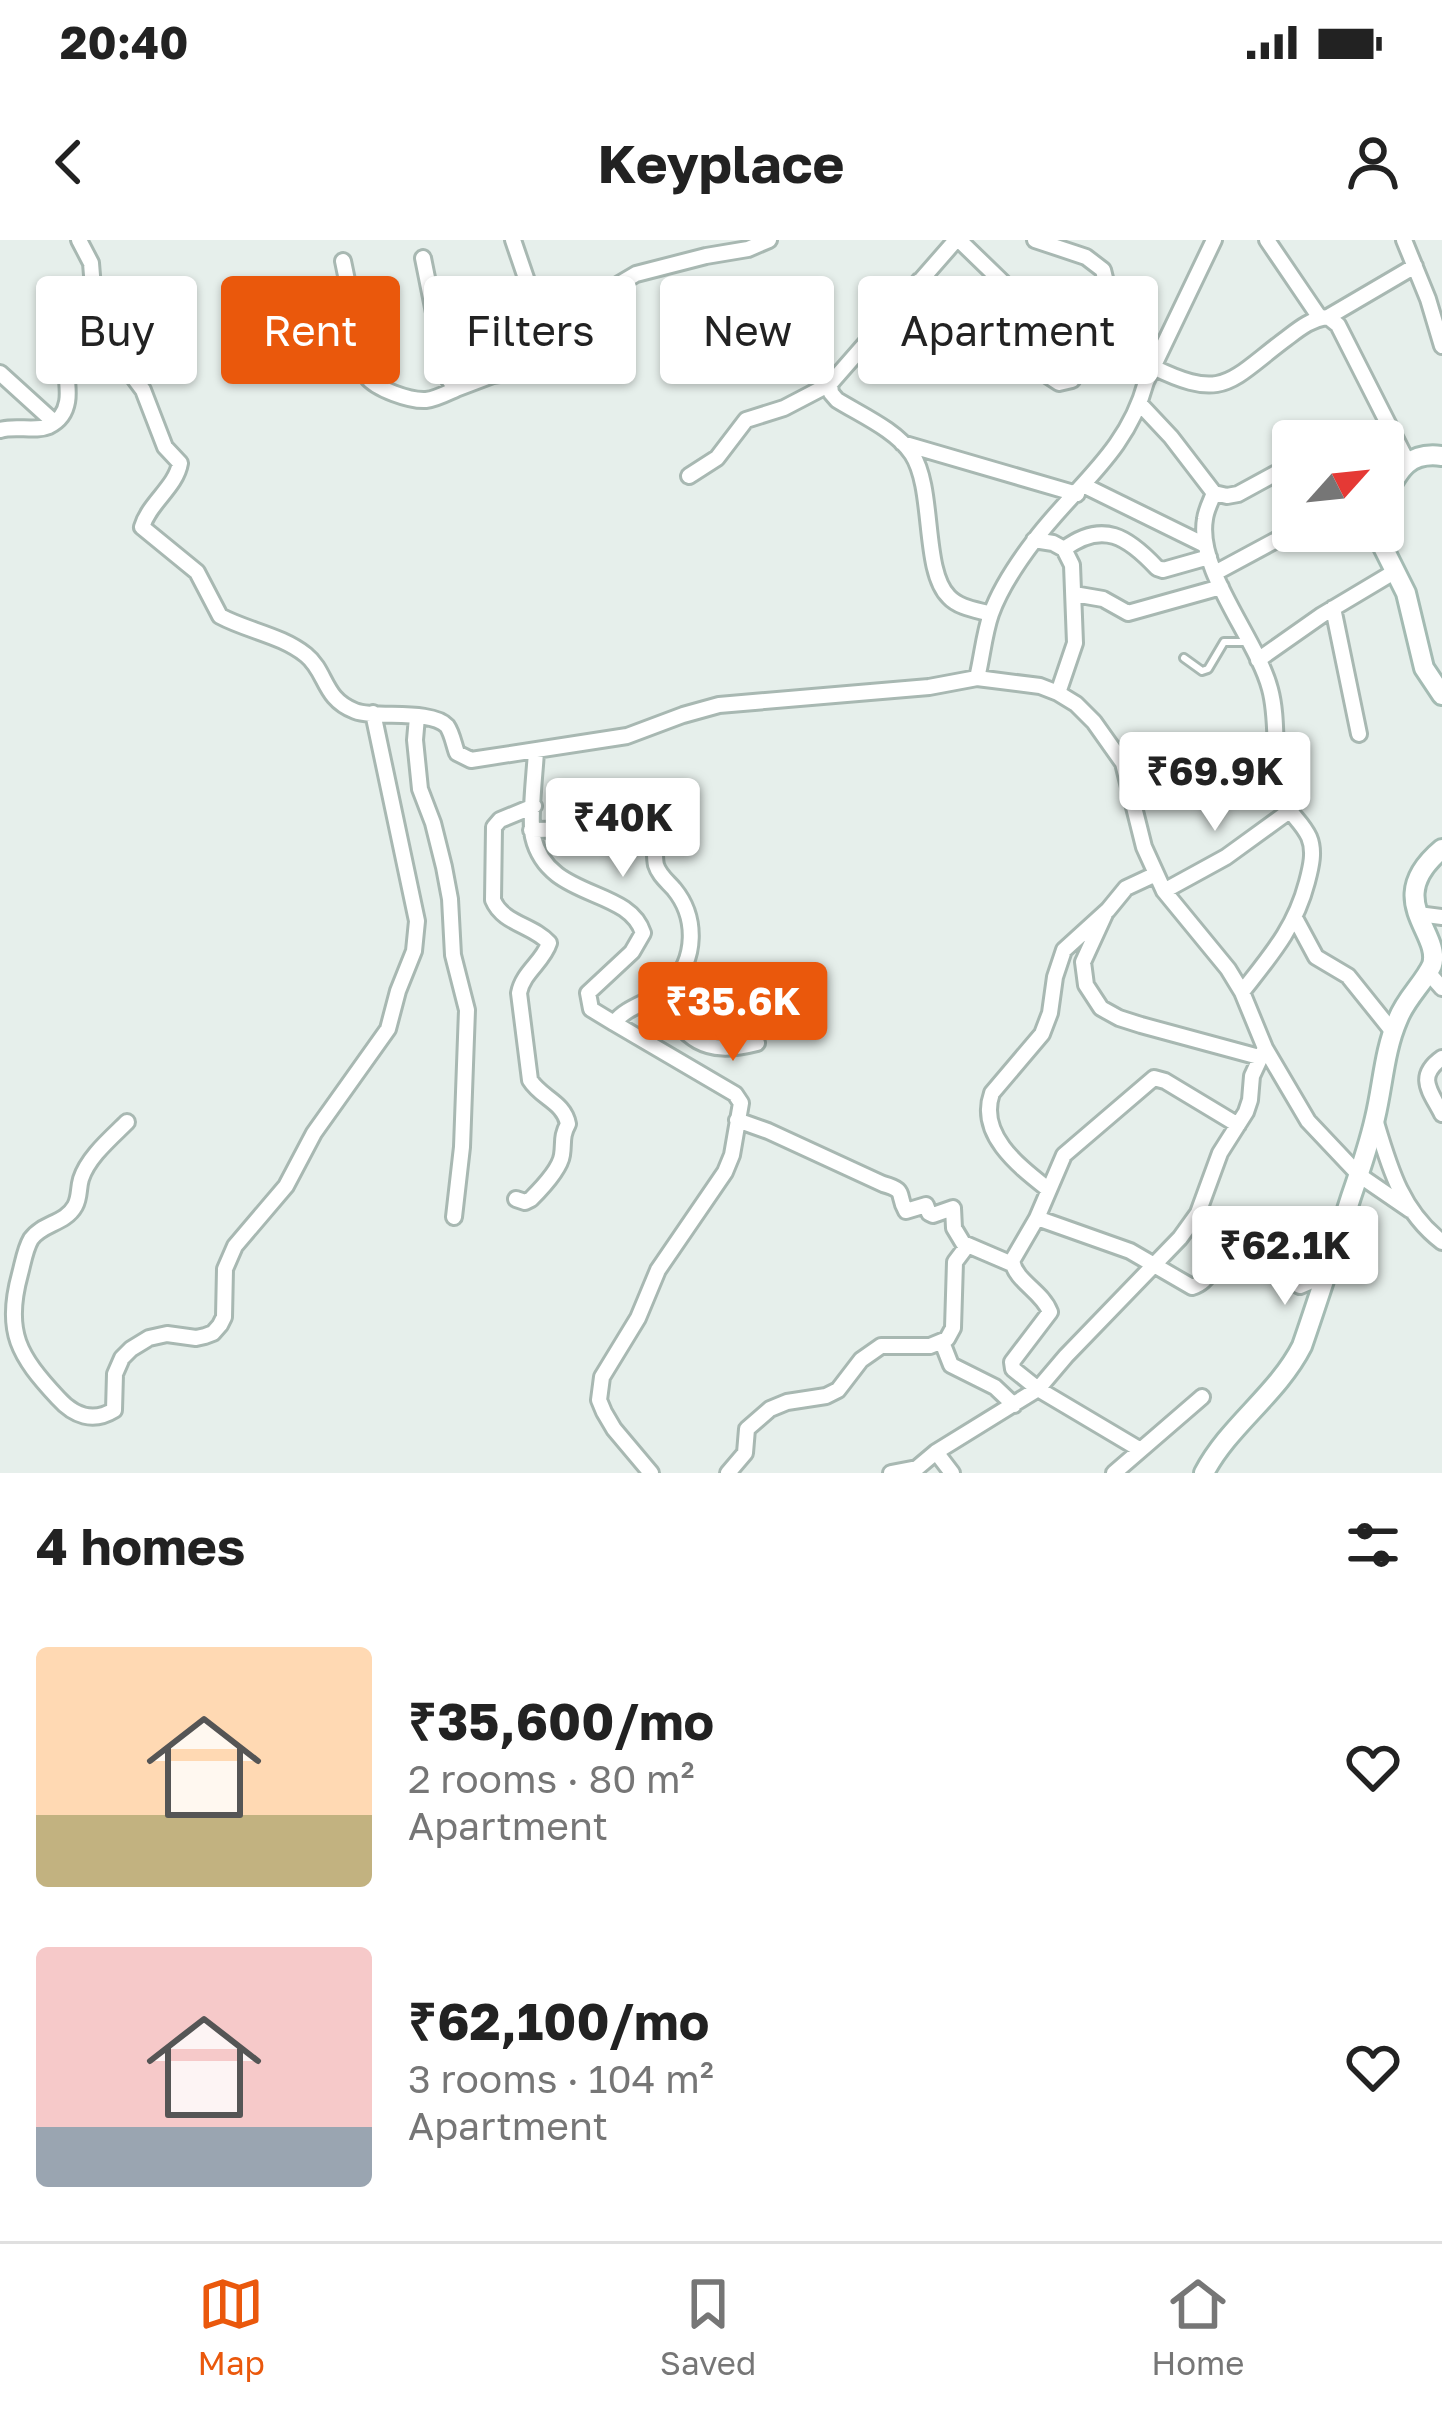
<!DOCTYPE html>
<meta charset="utf-8">
<style>
body{margin:0;font-family:"Golos Text",sans-serif;background:#f6f6f6;color:#222;height:100vh;display:flex;flex-direction:column;font-size:45px;white-space:nowrap}
*{box-sizing:border-box;margin:0}
p{font-size:39px;color:#767676}
.icon{flex:none;width:66px;height:66px;fill:none;stroke:currentColor;stroke-width:2;stroke-linecap:round;stroke-linejoin:round}
.map{position:relative;height:1233px;overflow:hidden}
.side{display:flex;flex-direction:column;background:#fff;flex:1}
.side>*{flex:none}
.guide{position:absolute;left:36px;top:36px;width:1371px;height:108px;display:flex;gap:24px}
.needle{width:78px;rotate:63deg}
.fabs{position:absolute;left:1272px;top:180px;display:grid;gap:24px}
.fabs a{display:grid;place-items:center;width:132px;height:132px;border-radius:12px;background:#fff;box-shadow:0 3px 9px #0004;font-size:60px}
.price{position:absolute;translate:-50% -102px;padding:0 27px;border-radius:12px;background:#fff;color:#222;font-size:39px;line-height:78px;filter:drop-shadow(0 3px 6px #0008)}
.price::after{content:'';position:absolute;left:50%;top:72px;width:36px;height:27px;margin-left:-18px;background:inherit;clip-path:polygon(0 0,100% 0,50% 100%)}
.price.on{background:#ea580c;color:#fff}
ul{padding:0;list-style:none}
li{display:flex;align-items:center;gap:36px;height:300px;padding:0 36px}
li span{display:grid;place-items:center;flex:none;width:336px;height:240px;border-radius:12px;color:#555}
li>.icon{margin-inline-start:auto}
span .icon{width:144px;height:144px;fill:#fffc;stroke-width:1}
li b{font-size:51px}
h2{display:flex;justify-content:space-between;align-items:center;height:144px;padding:0 36px;font-size:51px}
.tag{padding:0 42px;border-radius:12px;background:#fff;box-shadow:0 3px 9px #0004;font-size:42px;line-height:108px}
.tag.on{background:#ea580c;color:#fff}
.status{display:flex;justify-content:space-between;align-items:center;height:84px;padding:0 60px;background:#fff;direction:ltr}
.status svg{height:33px;fill:currentColor}
header{display:flex;justify-content:space-between;align-items:center;height:156px;padding:0 36px;background:#fff;font-size:54px;font-weight:700}
.menu{display:flex;justify-content:space-around;align-items:center;height:168px;border-top:3px solid #e0e0e0;background:#fff;font-size:33px;color:#767676}
.menu a{display:grid;justify-items:center;gap:6px}
.menu .on{color:#ea580c}
.map>svg:first-child{display:block}
</style>
<div class="status"><b>20:40</b><svg viewBox="0 0 49 12"><path d="M0 12V9h3v3zM5 12V6h3v6zM10 12V3h3v9zM15 12V0h3v12zM26 1h20v11H26zM47 4h2v5h-2z"/></svg></div>
<header><svg class="icon" aria-label="back" viewBox="0 0 24 24"><path d="M15 5l-7 7 7 7"/></svg>Keyplace<svg class="icon" aria-label="person" viewBox="0 0 24 24"><circle cx="12" cy="8" r="4"/><path d="M4 21q1-7 8-7t8 7"/></svg></header>
<div class="map">
<svg width="1442" height="1233" viewBox="0 0 1442 1233">
<rect width="100%" height="100%" fill="#e6efeb"/>
<g fill="none" stroke-linecap="round" stroke-linejoin="round">
<defs>
<path id="lane" d="M 1184,418 L 1202,431 L 1208,429 L 1224,402 L 1246,402"/>
<path id="street" d="M 79,0 L 91,23 L 93,48 L 102,84 L 114,111 L 143,150 L 165,207 L 180,223 C 176,247 149,263 142,287 L 197,332 L 220,376 C 248,391 281,395 306,415 C 327,432 323,459 355,471 C 375,479 431,469 447,486 C 452,493 454,505 457,513 L 471,520 L 627,496 L 683,475 L 719,465 L 929,447 L 977,438 L 1040,446 L 1058,453 L 1076,464 L 1094,482 L 1123,523 L 1144,607 L 1164,651 L 1228,729 L 1242,752 L 1265,808 L 1308,881 L 1359,935 L 1410,970
M 513,0 L 541,82 L 557,112
M 956,0 L 830,144 L 831,153 L 837,160 C 861,175 896,190 912,214 C 935,249 922,331 949,357 C 959,368 978,370 991,374
M 959,0 L 1020,59
M 1035,0 L 1086,17 L 1103,30 L 1117,87 L 1146,142
M 1267,0 L 1320,78
M 1404,0 L 1428,59 L 1442,106
M 423,18 L 447,137 L 456,149 L 493,135 L 527,130 L 547,121 L 592,64 L 609,50 L 636,34 L 706,16 L 748,9 L 769,0
M 343,21 L 367,137 C 376,149 410,161 426,160 C 436,159 447,153 456,149
M 919,41 L 1007,93 L 1033,126 L 1059,143 L 1072,140 L 1094,106 L 1117,87
M 1328,77 L 1415,26
M 1153,127 C 1225,162 1229,141 1287,98 C 1300,88 1311,79 1328,77 L 1338,85 L 1408,223
M 0,133 L 54,182
M 1140,164 L 1171,197 L 1214,253 L 1227,256 L 1238,254 L 1293,224
M 0,190 C 15,185 35,192 49,186 C 82,170 61,128 64,104 L 80,93 L 108,98
M 902,203 L 1077,254
M 1281,230 L 1293,247
M 689,236 L 717,218 L 746,180 L 784,168 L 830,144
M 1085,246 L 1205,305
M 1214,253 C 1211,261 1206,270 1205,279 C 1196,330 1257,399 1270,449 C 1279,482 1272,517 1281,550 C 1287,575 1300,578 1309,597 C 1315,611 1311,627 1307,642 C 1295,688 1271,715 1242,752
M 1329,291 L 1337,294 L 1355,291
M 1034,300 L 1053,303 L 1064,309 L 1072,325 L 1075,403 L 1058,453
M 1064,309 C 1103,280 1128,297 1157,328 L 1163,330 L 1209,317
M 1215,333 L 1293,291
M 1074,354 L 1103,359 L 1128,373 L 1221,347
M 1333,368 L 1359,494
M 1258,420 L 1322,375 L 1394,332
M 977,438 C 982,418 984,394 991,374 C 1000,349 1018,322 1034,301 C 1075,246 1127,213 1146,142 L 1214,0
M 417,477 L 415,500 L 420,549 L 433,583 L 444,627 L 450,659 L 453,715 L 467,770 L 462,907 L 454,977
M 536,511 C 535,532 529,580 533,597 C 548,661 628,646 643,693 L 632,712 L 588,753 L 591,769 L 614,783
M 531,590 L 601,589 L 653,597 C 656,606 654,616 656,625 C 659,635 667,641 674,649 C 697,677 697,719 670,746 C 654,762 627,765 614,783 L 735,854 L 741,863 L 732,915 L 725,932 L 658,1030 L 638,1078 L 602,1137 L 599,1160 L 604,1172 L 614,1189 L 651,1233
M 1164,651 L 1226,617 L 1288,572
M 1105,674 L 1083,722 L 1086,745 L 1101,768 L 1119,778 L 1141,785 L 1259,817
M 1418,674 L 1442,677
M 1295,678 L 1316,717 L 1348,736 L 1393,792
M 1427,731 L 1442,748
M 656,757 C 688,799 702,817 757,803
M 1442,818 C 1415,837 1431,852 1442,874
M 1375,879 C 1389,926 1401,971 1442,1002
M 737,880 L 768,891 L 883,944 C 908,951 896,954 906,971 L 926,965 L 929,973 L 933,975 L 953,968 L 954,988 L 963,1003 L 1012,1024
M 127,882 C 111,898 88,917 81,939 C 78,949 80,957 75,966 C 65,984 42,983 31,999 C 25,1009 23,1023 20,1034 C 4,1092 19,1116 58,1158 C 74,1176 93,1183 114,1170 L 115,1134 L 122,1118 L 131,1109 L 149,1098 L 167,1094 L 196,1098 L 205,1096 L 213,1093 L 220,1085 L 224,1077 L 225,1029 L 235,1006 L 286,946 L 314,893 L 388,789 L 398,751 L 414,711 L 417,681 L 373,473
M 1049,950 C 1020,927 977,895 992,853 L 1042,794 L 1050,773 L 1055,737 L 1064,710 L 1108,670 L 1126,648 L 1156,634
M 516,959 L 525,962 L 531,959 C 541,949 560,929 562,915 C 564,902 561,897 568,884 C 564,862 541,858 530,840 L 519,753 C 523,732 543,722 549,703 C 533,685 503,684 493,660 L 494,587 L 500,580 L 534,566
M 1037,978 L 1130,1011 L 1192,1047 C 1217,1039 1205,1017 1244,1017 L 1300,1046 L 1326,1035
M 942,1102 L 951,1125 L 995,1147 L 1014,1165
M 1139,1209 L 1038,1149 L 1013,1129 L 1012,1122 L 1050,1072 C 1042,1051 1016,1042 1012,1021 L 1037,978 L 1064,915 L 1154,838 L 1165,841 L 1238,885
M 936,1212 L 952,1233
M 728,1233 L 745,1213 L 747,1189 L 770,1169 L 787,1162 L 826,1156 L 838,1150 L 861,1120 L 881,1106 L 930,1106 L 947,1099 L 953,1088 L 955,1022 L 967,1006
M 891,1233 L 917,1228 L 936,1212 L 1038,1149 L 1066,1116 L 1180,998 L 1198,973 L 1220,913 L 1246,872 L 1250,860 L 1252,836 L 1265,808
M 1114,1233 L 1202,1157"/>
<path id="secondary" d="M 1383,260 C 1398,233 1406,211 1442,216
M 1375,291 L 1406,353 L 1424,428 L 1442,455
M 1204,1233 C 1229,1185 1277,1155 1302,1106 C 1319,1057 1335,1007 1351,957 C 1360,931 1369,905 1375,878 C 1383,845 1384,811 1398,779 C 1406,758 1424,743 1432,725 C 1442,692 1381,660 1442,609"/>
</defs>
<use href="#lane" stroke="#a8b8b2" stroke-width="12"/>
<use href="#street" stroke="#a8b8b2" stroke-width="20"/>
<use href="#secondary" stroke="#a4bbb3" stroke-width="24"/>
<use href="#lane" stroke="#fff" stroke-width="6"/>
<use href="#street" stroke="#fff" stroke-width="14"/>
<use href="#secondary" stroke="#fff" stroke-width="18"/>
</g>
</svg>
<div class="fabs">
<a><svg class="needle" viewBox="-14 -14 28 28"><path d="M0-13l5 13h-10z" fill="#e53935"/><path d="M0 13l5-13h-10z" fill="#767676"/></svg></a>
</div>
<b class="price" style="left:1215px;top:594px">₹69.9K</b>
<b class="price" style="left:623px;top:640px">₹40K</b>
<b class="price on" style="left:733px;top:824px">₹35.6K</b>
<b class="price" style="left:1285px;top:1068px">₹62.1K</b>
<div class="guide">
<a class="tag">Buy</a>
<a class="tag on">Rent</a>
<a class="tag">Filters</a>
<a class="tag">New</a>
<a class="tag">Apartment</a>
</div>
</div>
<section class="side">
<h2>4 homes<svg class="icon" aria-label="filters" viewBox="0 0 24 24"><path d="M4 7h16M4 17h16"/><circle cx="9" cy="7" r="2"/><circle cx="15" cy="17" r="2"/></svg></h2>
<ul>
<li><span style="background:linear-gradient(#ffd9b3 70%,#c2b280 0)"><svg class="icon" aria-label="home" viewBox="0 0 24 24"><path d="M3 11l9-7 9 7M6 9v11h12V9"/></svg></span><div><b>₹35,600/mo</b><p>2 rooms · 80 m²</p><p>Apartment</p></div><svg class="icon" aria-label="heart" viewBox="0 0 24 24"><path d="M12 20l-8-8c-3-5 5-10 8-4 3-6 11-1 8 4z"/></svg></li>
<li><span style="background:linear-gradient(#f6c9c9 75%,#9aa5b1 0)"><svg class="icon" aria-label="home" viewBox="0 0 24 24"><path d="M3 11l9-7 9 7M6 9v11h12V9"/></svg></span><div><b>₹62,100/mo</b><p>3 rooms · 104 m²</p><p>Apartment</p></div><svg class="icon" aria-label="heart" viewBox="0 0 24 24"><path d="M12 20l-8-8c-3-5 5-10 8-4 3-6 11-1 8 4z"/></svg></li>
</ul>
</section>
<nav class="menu">
<a class="on"><svg class="icon" aria-label="map" viewBox="0 0 24 24"><path d="M3 6l6-2 6 2 6-2v14l-6 2-6-2-6 2zM9 4v14M15 6v14"/></svg>Map</a>
<a><svg class="icon" aria-label="saved" viewBox="0 0 24 24"><path d="M7 4h10v16l-5-4-5 4z"/></svg>Saved</a>
<a><svg class="icon" aria-label="home" viewBox="0 0 24 24"><path d="M3 11l9-7 9 7M6 9v11h12V9"/></svg>Home</a>
</nav>
